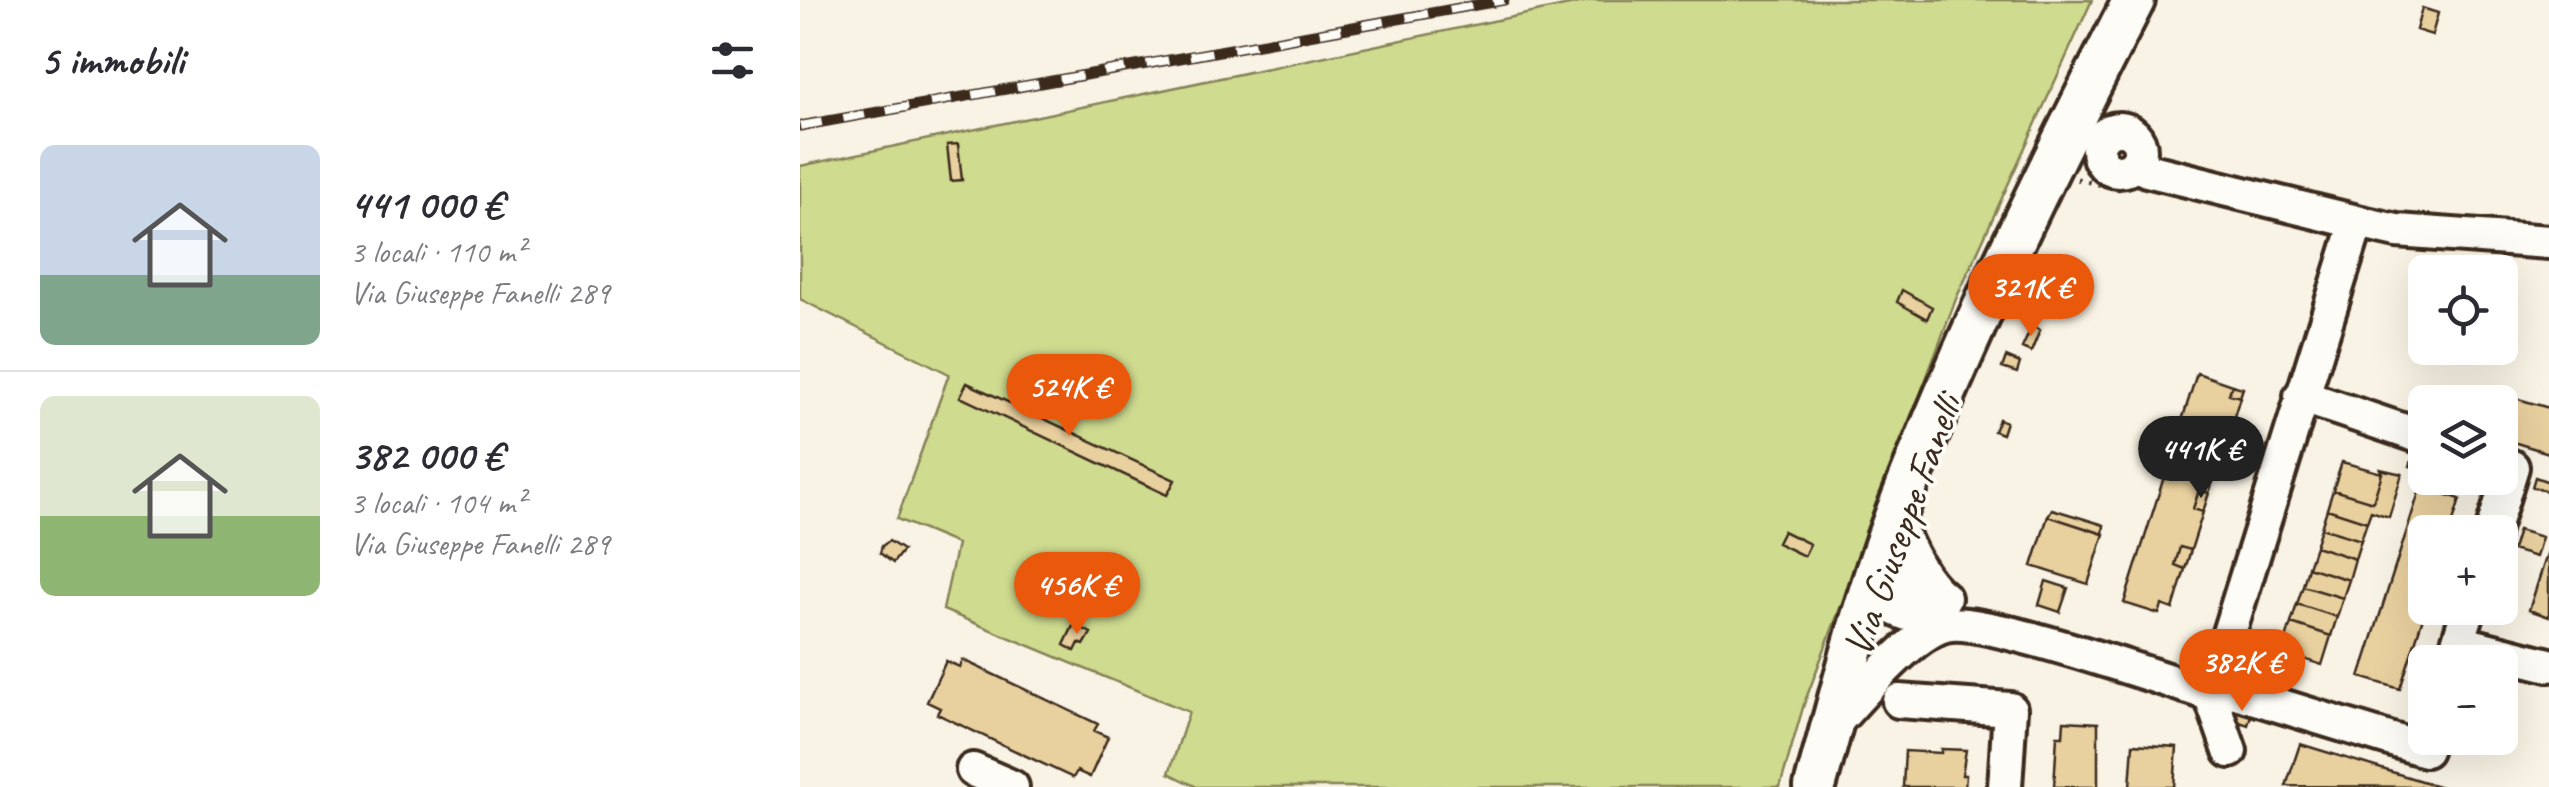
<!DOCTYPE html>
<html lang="it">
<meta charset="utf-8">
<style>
body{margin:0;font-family:Caveat,sans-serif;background:#f7f7f7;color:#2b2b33;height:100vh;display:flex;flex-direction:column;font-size:38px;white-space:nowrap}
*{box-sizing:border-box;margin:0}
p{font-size:32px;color:#7c7c81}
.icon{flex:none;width:55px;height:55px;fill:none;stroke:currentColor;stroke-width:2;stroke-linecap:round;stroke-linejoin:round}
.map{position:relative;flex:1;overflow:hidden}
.panel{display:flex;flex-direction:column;background:#fff;width:800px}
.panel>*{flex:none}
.tools{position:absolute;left:1608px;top:255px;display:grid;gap:20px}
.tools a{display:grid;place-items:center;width:110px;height:110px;border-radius:15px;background:#fff;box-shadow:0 10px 40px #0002;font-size:50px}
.price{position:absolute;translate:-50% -85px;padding:0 22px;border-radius:35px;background:#ea580c;color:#fff;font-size:32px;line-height:65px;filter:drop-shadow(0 2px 5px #0008)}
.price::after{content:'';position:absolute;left:50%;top:60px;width:30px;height:22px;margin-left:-15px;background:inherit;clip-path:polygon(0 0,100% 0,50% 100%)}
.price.active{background:#222;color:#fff}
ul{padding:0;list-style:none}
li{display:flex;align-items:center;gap:30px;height:250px;padding:0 40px}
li+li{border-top:2px solid #e1e1e2}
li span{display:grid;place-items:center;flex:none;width:280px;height:200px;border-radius:15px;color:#555}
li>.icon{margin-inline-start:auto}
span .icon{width:120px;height:120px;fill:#fffc;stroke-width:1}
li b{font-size:42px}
h2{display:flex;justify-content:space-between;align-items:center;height:120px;padding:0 40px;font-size:42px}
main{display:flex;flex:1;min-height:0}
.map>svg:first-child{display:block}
</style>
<main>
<section class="panel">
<h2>5 immobili<svg class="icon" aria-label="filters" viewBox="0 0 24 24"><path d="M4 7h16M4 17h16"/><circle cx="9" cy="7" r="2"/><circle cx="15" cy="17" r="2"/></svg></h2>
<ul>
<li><span style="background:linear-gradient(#c9d6e8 65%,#7fa58c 0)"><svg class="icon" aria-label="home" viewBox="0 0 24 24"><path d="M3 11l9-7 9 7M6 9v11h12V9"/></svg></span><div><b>441 000 €</b><p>3 locali · 110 m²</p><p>Via Giuseppe Fanelli 289</p></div></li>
<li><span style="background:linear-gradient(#dfe7d0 60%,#8fb573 0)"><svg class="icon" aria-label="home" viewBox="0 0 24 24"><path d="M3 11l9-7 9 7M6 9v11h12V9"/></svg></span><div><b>382 000 €</b><p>3 locali · 104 m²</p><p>Via Giuseppe Fanelli 289</p></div></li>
</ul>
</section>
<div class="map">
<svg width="1749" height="787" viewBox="0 0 1749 787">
<rect width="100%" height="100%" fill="#f9f3e5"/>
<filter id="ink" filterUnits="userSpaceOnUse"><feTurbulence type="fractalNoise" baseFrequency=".01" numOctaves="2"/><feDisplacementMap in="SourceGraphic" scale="20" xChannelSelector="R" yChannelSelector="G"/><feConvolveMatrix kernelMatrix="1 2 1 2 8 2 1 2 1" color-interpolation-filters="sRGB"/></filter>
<g filter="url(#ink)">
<path fill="#cfdb8f" stroke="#858256" stroke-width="2.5" d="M 793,0 L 1292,0 L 1156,299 L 1004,704 L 980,787 L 397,787 L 369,773 L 389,712 L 143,610 L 157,544 L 97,519 L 149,374 L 0,299 L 0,166 Z"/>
<path fill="#e9d09f" stroke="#3b2a1e" stroke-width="2.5" d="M 1622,8 L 1638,13 L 1632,35 L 1616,30 Z
M 158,144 L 162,180 L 151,181 L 147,145 Z
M 1102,290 L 1132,307 L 1127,319 L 1097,302 Z
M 1232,326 L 1240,330 L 1231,352 L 1222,348 Z
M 1206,357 L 1220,363 L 1217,373 L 1202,368 Z
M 1397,373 L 1432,385 L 1429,394 L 1440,397 L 1428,436 L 1417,433 L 1411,451 L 1422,455 L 1409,493 L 1399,490 L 1393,509 L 1403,512 L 1391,550 L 1380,547 L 1375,565 L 1385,569 L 1373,609 L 1362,605 L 1359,614 L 1324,603 Z
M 167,383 L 375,480 L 367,495 L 160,397 Z
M 1432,385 L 1443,388 L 1440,397 L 1429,394 Z
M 1698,393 L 1749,408 L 1749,453 L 1700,438 L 1700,402 L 1695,402 Z
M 1199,419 L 1206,422 L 1202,434 L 1194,431 Z
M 1417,433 L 1428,436 L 1422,455 L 1411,451 Z
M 1613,457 L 1625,461 L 1625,471 L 1610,466 Z
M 1542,462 L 1582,473 L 1573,502 L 1533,490 Z
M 1580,469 L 1602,474 L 1589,517 L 1571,511 L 1567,522 L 1527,509 L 1533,490 L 1573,502 L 1582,473 Z
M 1735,477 L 1749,482 L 1749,492 L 1732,487 Z
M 1621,486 L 1660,499 L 1650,532 L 1625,532 L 1626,608 L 1600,689 L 1560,677 Z
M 1399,490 L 1409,493 L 1403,512 L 1393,509 Z
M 1252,509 L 1304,525 L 1303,534 L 1248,516 Z
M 1527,509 L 1567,522 L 1561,540 L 1521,528 Z
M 1248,516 L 1304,534 L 1288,584 L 1232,566 Z
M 1521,528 L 1561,540 L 1555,559 L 1515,546 Z
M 1718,530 L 1742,537 L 1736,557 L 1712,550 Z
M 983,531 L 1010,544 L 1004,556 L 977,543 Z
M 89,541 L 103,550 L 93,563 L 80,553 L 82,546 Z
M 1515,546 L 1555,559 L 1549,580 L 1508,567 Z
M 1380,547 L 1391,550 L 1385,569 L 1375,565 Z
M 1749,548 L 1749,617 L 1729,610 Z
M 1508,567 L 1549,580 L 1543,598 L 1503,586 Z
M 1246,581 L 1268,588 L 1260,612 L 1239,605 Z
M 1503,586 L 1543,598 L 1537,617 L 1497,604 Z
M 1497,604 L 1537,617 L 1531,636 L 1491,623 Z
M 1491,623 L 1531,636 L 1522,665 L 1482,652 Z
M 274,624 L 291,633 L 284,645 L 279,643 L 275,651 L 264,645 Z
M 163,660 L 298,724 L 294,731 L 308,737 L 290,777 L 277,771 L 273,778 L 137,714 L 140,708 L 127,702 L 140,674 L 146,661 L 160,667 Z
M 1435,704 L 1453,709 L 1448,725 L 1431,719 Z
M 1264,721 L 1298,723 L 1298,787 L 1254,787 L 1257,736 L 1263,736 Z
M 1333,744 L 1377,747 L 1374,787 L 1330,787 Z
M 1500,744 L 1641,787 L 1486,786 Z
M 1141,749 L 1166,750 L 1162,775 L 1166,775 L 1165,787 L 1103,787 L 1105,751 L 1141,753 Z"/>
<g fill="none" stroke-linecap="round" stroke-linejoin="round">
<defs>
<path id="minor" d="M1298 150a21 21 0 1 1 42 0a21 21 0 1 1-42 0Z
M 1335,164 L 1347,170 L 1557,222
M 1501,396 L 1625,438
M 1095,517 C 1105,544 1121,581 1144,598
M 1692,532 L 1712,467 L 1700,463
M 1136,592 C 1114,587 1093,578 1071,586 C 1087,614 1116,616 1144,625
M 1659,642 L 1749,665
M 1652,662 L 1669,608
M 1413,685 L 1625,750 L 1629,738
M 1099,701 L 1210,709 L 1205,787
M 1032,726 C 1058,699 1109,635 1145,625 C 1179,615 1365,680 1410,694
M 1430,751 L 1410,694 L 1557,222 L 1597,231 L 1749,242
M 173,770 L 212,787"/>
<path id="major" d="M 1015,787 C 1040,697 1062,605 1095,517 C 1163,340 1247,169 1334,0"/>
</defs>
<use href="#minor" stroke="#3b2a1e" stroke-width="40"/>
<use href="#major" stroke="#3b2a1e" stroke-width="48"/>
<path stroke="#3b2a1e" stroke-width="5" stroke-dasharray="2.5 8" stroke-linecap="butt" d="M 1277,179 L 1320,189"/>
<use href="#minor" stroke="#fdfcf7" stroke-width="32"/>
<use href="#major" stroke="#fdfcf7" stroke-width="40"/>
<defs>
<path id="rail" d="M 0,126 L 704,0"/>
</defs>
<use href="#rail" stroke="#3b2a1e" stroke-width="11"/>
<use href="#rail" stroke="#fdfcf7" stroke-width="8" stroke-dasharray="22" stroke-linecap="butt"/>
</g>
</g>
<g text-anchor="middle" stroke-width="8" stroke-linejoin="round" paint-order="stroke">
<g font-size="42" fill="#3b2a1e" stroke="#fdfcf7">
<text transform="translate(1101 525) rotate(-70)" y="15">Via Giuseppe Fanelli</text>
</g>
</g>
</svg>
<div class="tools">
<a><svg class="icon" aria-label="locate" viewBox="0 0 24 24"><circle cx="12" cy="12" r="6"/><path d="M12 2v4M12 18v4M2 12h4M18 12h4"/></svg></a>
<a><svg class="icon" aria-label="layers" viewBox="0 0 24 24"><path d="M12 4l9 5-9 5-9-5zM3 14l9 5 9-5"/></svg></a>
<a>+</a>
<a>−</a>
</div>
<b class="price" style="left:1231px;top:339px">321K €</b>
<b class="price" style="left:269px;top:439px">524K €</b>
<b class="price active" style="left:1401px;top:501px">441K €</b>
<b class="price" style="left:277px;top:637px">456K €</b>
<b class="price" style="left:1442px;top:714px">382K €</b>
</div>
</main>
